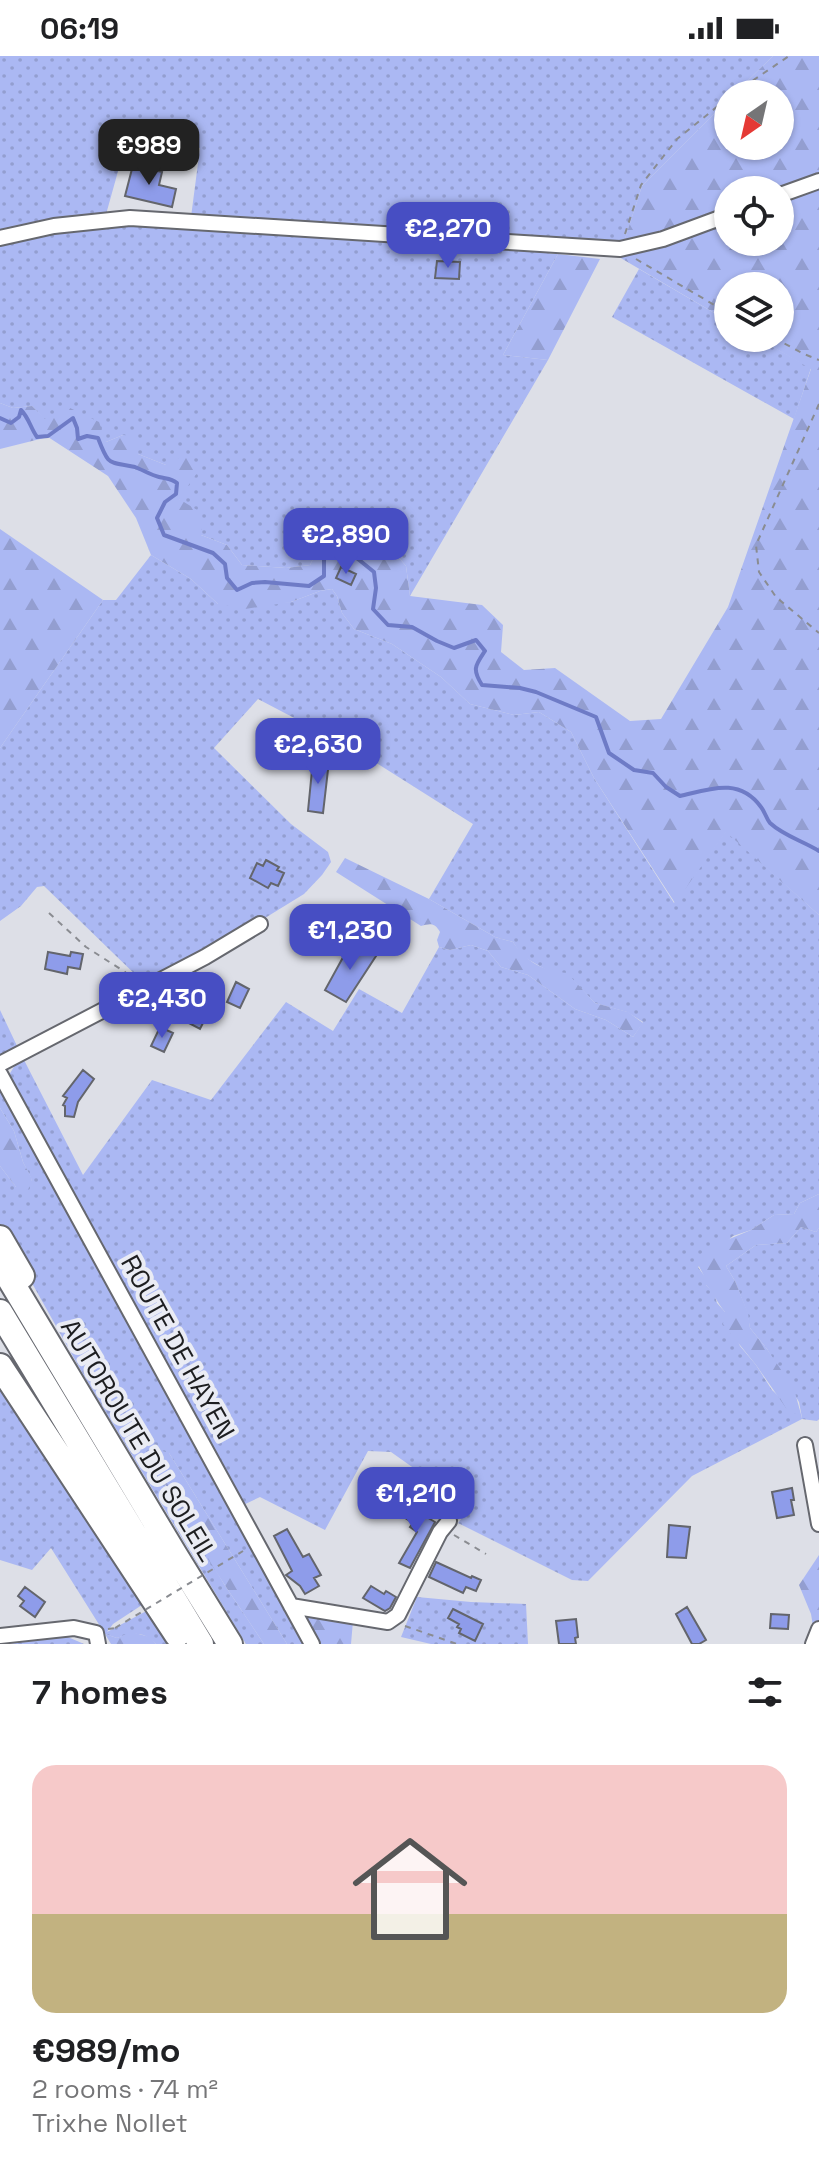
<!DOCTYPE html>
<meta charset="utf-8">
<style>
body{margin:0;font-family:"Space Grotesk",sans-serif;background:#f6f6f6;color:#202124;height:100vh;display:flex;flex-direction:column;font-size:30px;white-space:nowrap}
*{box-sizing:border-box;margin:0}
p{font-size:26px;color:#757577}
.icon{flex:none;width:44px;height:44px;fill:none;stroke:currentColor;stroke-width:2;stroke-linecap:round;stroke-linejoin:round}
.map{position:relative;height:1588px;overflow:hidden}
.details{display:flex;flex-direction:column;background:#fff;flex:1}
.details>*{flex:none}
.needle{width:52px;rotate:214deg}
.controls{position:absolute;left:714px;top:24px;display:grid;gap:16px}
.controls a{display:grid;place-items:center;width:80px;height:80px;border-radius:50%;background:#fff;box-shadow:0 2px 6px #0004;font-size:40px}
.price{position:absolute;translate:-50% -68px;padding:0 18px;border-radius:16px;background:#474ec3;color:#fff;font-size:26px;line-height:52px;filter:drop-shadow(0 2px 4px #0008)}
.price::after{content:'';position:absolute;left:50%;top:48px;width:24px;height:18px;margin-left:-12px;background:inherit;clip-path:polygon(0 0,100% 0,50% 100%)}
.price.active{background:#222;color:#fff}
ul{padding:0;list-style:none}
li{display:grid;align-content:center;gap:16px;height:424px;padding:0 32px}
li span{display:grid;place-items:center;height:248px;border-radius:24px;color:#555}
li>.icon{margin-inline-start:auto}
span .icon{width:144px;height:144px;fill:#fffc;stroke-width:1}
li b{font-size:34px}
h2{display:flex;justify-content:space-between;align-items:center;height:96px;padding:0 32px;font-size:34px}
.status{display:flex;justify-content:space-between;align-items:center;height:56px;padding:0 40px;background:#fff;direction:ltr}
.status svg{height:22px;fill:currentColor}
.map>svg:first-child{display:block}
</style>
<div class="status"><b>06:19</b><svg viewBox="0 0 49 12"><path d="M0 12V9h3v3zM5 12V6h3v6zM10 12V3h3v9zM15 12V0h3v12zM26 1h20v11H26zM47 4h2v5h-2z"/></svg></div>
<div class="map">
<svg width="819" height="1588" viewBox="0 0 819 1588">
<defs>
<pattern id="green-dots" width="8" height="8" patternUnits="userSpaceOnUse" patternTransform="scale(2)"><rect width="8" height="8" fill="#abb8f3"/><path d="M2 2h.1M6 6h.1" fill="none" stroke="#939ed0" stroke-width="1.8" stroke-linecap="round"/></pattern>
<pattern id="forest-firs" width="22" height="20" patternUnits="userSpaceOnUse" patternTransform="scale(2)"><rect width="22" height="20" fill="#abb8f3"/><path d="M5 1l3.5 6h-7zM16 11l3.5 6h-7z" fill="#939ed0"/></pattern>
</defs>
<rect width="100%" height="100%" fill="#dddfe7"/>
<path fill="url(#green-dots)" d="M 0,0 L 773,0 L 734,38 L 728,38 L 728,44 L 642,130 L 623,189 L 191,161 L 200,92 L 142,77 L 134,103 L 122,101 L 105,162 L 0,180 Z
M 102,167 L 422,186 L 558,198 L 503,299 L 548,304 L 410,540 L 406,510 L 378,477 L 321,463 L 318,493 L 310,509 L 286,512 L 242,509 L 227,489 L 201,479 L 179,443 L 166,409 L 138,398 L 123,379 L 106,386 L 44,363 L 32,350 L 13,352 L 0,347 L 0,187 Z
M 639,213 L 728,265 L 728,282 L 757,282 L 811,312 L 794,363 L 612,261 Z
M 151,499 L 191,523 L 218,548 L 291,546 L 320,535 L 332,533 L 337,540 L 342,557 L 354,573 L 392,588 L 441,621 L 470,648 L 514,659 L 539,656 L 571,676 L 594,722 L 674,847 L 726,775 L 819,859 L 819,1138 L 800,1147 L 794,1158 L 774,1159 L 751,1174 L 733,1180 L 698,1211 L 706,1222 L 706,1229 L 714,1237 L 717,1247 L 725,1256 L 740,1290 L 756,1309 L 772,1334 L 802,1362 L 799,1346 L 767,1293 L 750,1272 L 747,1256 L 735,1225 L 726,1210 L 756,1189 L 787,1187 L 801,1171 L 816,1176 L 819,1172 L 819,1363 L 817,1365 L 802,1363 L 692,1420 L 588,1525 L 572,1524 L 458,1467 L 470,1452 L 391,1396 L 368,1395 L 325,1474 L 260,1441 L 241,1450 L 14,1033 L 9,1019 L 15,1009 L 24,1004 L 83,1119 L 152,1024 L 211,1044 L 286,946 L 333,975 L 359,933 L 402,957 L 439,891 L 450,894 L 471,889 L 488,895 L 501,911 L 528,919 L 575,953 L 606,964 L 633,981 L 643,966 L 627,956 L 595,947 L 567,918 L 550,916 L 522,900 L 513,886 L 495,881 L 429,843 L 473,768 L 359,696 L 258,643 L 214,692 L 291,768 L 328,796 L 331,806 L 322,819 L 304,838 L 265,862 L 145,928 L 44,830 L 37,831 L 21,850 L 0,865 L 0,692 L 103,544 L 116,544 Z
M 0,954 L 18,992 L 10,998 L 0,1000 Z
M 0,1026 L 306,1588 L 287,1588 L 169,1397 L 162,1424 L 224,1528 L 264,1588 L 246,1588 L 84,1320 L 0,1170 L 0,1110 L 16,1131 L 32,1124 L 23,1106 L 14,1075 L 0,1052 Z
M 0,1324 L 145,1547 L 113,1568 L 107,1576 L 152,1552 L 175,1588 L 156,1588 C 144,1575 132,1576 117,1582 L 105,1578 L 51,1492 L 32,1514 L 0,1504 Z
M 417,1541 L 471,1546 L 526,1548 L 528,1588 L 431,1588 L 401,1581 Z
M 61,1578 L 84,1588 L 10,1588 Z"/>
<path fill="url(#forest-firs)" fill-rule="evenodd" d="M 773,0 L 819,0 L 819,859 L 726,776 L 675,847 L 594,722 L 571,676 L 539,656 L 514,659 L 470,648 L 441,621 L 392,588 L 354,573 L 342,557 L 337,540 L 332,533 L 320,535 L 291,546 L 245,553 L 218,548 L 191,523 L 151,499 L 136,462 L 108,420 L 48,381 L 0,393 L 0,347 L 13,352 L 32,350 L 45,363 L 70,352 L 99,366 L 106,386 L 123,379 L 137,380 L 138,398 L 166,409 L 185,399 L 199,414 L 179,443 L 202,457 L 201,479 L 227,489 L 242,509 L 286,512 L 310,509 L 318,493 L 320,463 L 378,477 L 406,510 L 410,540 L 482,549 L 503,569 L 501,596 L 524,614 L 555,612 L 630,665 L 661,663 L 728,551 L 811,313 L 757,282 L 780,282 L 780,230 L 728,230 L 728,265 L 619,201 L 642,130 L 728,44 L 728,90 L 780,90 L 780,38 L 734,38 ZM 728,134 L 780,134 L 780,186 L 728,186 Z
M 558,198 L 600,203 L 548,304 L 503,299 Z
M 0,473 L 103,544 L 0,692 Z
M 345,802 L 429,843 L 495,881 L 513,886 C 526,906 543,915 567,917 L 595,947 L 628,956 L 643,967 L 633,981 L 606,964 L 575,953 L 528,919 L 501,911 L 488,895 L 471,889 L 450,894 L 439,891 L 437,884 L 440,876 C 435,867 431,867 421,870 L 336,816 Z
M 0,1052 L 14,1075 L 23,1106 L 32,1123 L 28,1134 L 16,1131 L 0,1110 Z
M 819,1138 L 819,1172 L 816,1176 L 801,1171 L 787,1187 L 756,1189 L 726,1210 L 735,1225 L 748,1257 L 750,1272 L 767,1293 L 794,1333 L 802,1362 L 786,1352 L 756,1309 L 723,1268 L 725,1256 C 717,1247 714,1237 706,1229 C 706,1219 698,1212 696,1202 L 710,1191 L 751,1174 L 774,1159 L 794,1158 L 800,1147 Z
M 159,1394 L 169,1397 L 287,1588 L 264,1588 C 225,1529 183,1470 154,1405 Z
M 819,1499 L 819,1588 L 816,1588 L 811,1558 L 799,1529 Z
M 305,1558 L 353,1565 L 351,1588 L 317,1588 L 303,1561 Z
M 131,1576 L 150,1581 L 156,1588 L 111,1588 L 105,1578 L 117,1582 Z"/>
<g fill="none" stroke-linecap="round" stroke-linejoin="round">
<path stroke="#6e7bc6" stroke-width="4" d="M 0,362 L 11,367 L 19,361 L 21,354 C 29,362 30,371 37,381 L 48,380 L 73,362 L 77,372 L 78,383 L 87,380 L 98,382 C 109,411 108,405 135,411 C 143,414 151,419 159,421 C 167,423 171,422 177,427 L 176,438 L 165,446 L 157,462 L 164,479 L 213,497 L 225,508 L 227,522 L 237,534 L 252,527 L 265,526 L 309,530 L 324,520 L 324,502 L 334,494 L 353,499 L 374,516 L 376,532 L 373,553 L 388,569 L 412,571 L 437,585 L 454,592 L 476,584 L 485,595 C 475,610 472,613 482,629 L 520,632 L 536,636 L 596,661 L 609,697 L 634,714 L 653,717 L 666,731 L 680,740 C 710,733 739,721 761,751 C 765,756 766,762 770,767 C 784,780 803,785 819,795"/>
</g>
<path fill="#8e9cea" stroke="#63656c" stroke-width="2" d="M 133,109 L 162,116 L 159,129 L 176,133 L 172,151 L 125,140 Z
M 437,205 L 460,206 L 459,223 L 435,222 Z
M 341,511 L 356,518 L 351,529 L 336,522 Z
M 313,704 L 329,705 L 323,757 L 308,755 Z
M 266,804 L 279,811 L 277,814 L 284,817 L 278,830 L 271,827 L 268,832 L 250,822 L 257,807 L 263,810 Z
M 352,885 L 376,900 L 346,946 L 325,934 Z
M 48,896 L 70,900 L 71,896 L 83,898 L 80,913 L 68,911 L 67,918 L 45,913 Z
M 236,926 L 249,933 L 240,952 L 227,946 Z
M 197,946 L 210,953 L 200,973 L 187,966 Z
M 160,971 L 173,977 L 164,996 L 151,990 Z
M 83,1014 L 94,1023 L 78,1046 L 74,1061 L 65,1060 L 65,1050 L 63,1049 L 67,1042 L 63,1040 Z
M 792,1432 L 794,1444 L 791,1444 L 794,1459 L 777,1462 L 772,1436 Z
M 408,1450 L 435,1466 L 410,1512 L 399,1507 L 417,1476 L 410,1471 L 413,1467 L 402,1460 Z
M 669,1469 L 690,1471 L 686,1502 L 667,1501 Z
M 287,1473 L 303,1501 L 309,1498 L 321,1519 L 314,1522 L 319,1530 L 305,1538 L 300,1530 L 286,1519 L 292,1515 L 274,1480 Z
M 436,1506 L 471,1522 L 472,1520 L 481,1524 L 476,1535 L 466,1531 L 463,1537 L 429,1521 Z
M 371,1530 L 384,1538 L 386,1535 L 396,1541 L 390,1552 L 385,1555 L 363,1542 Z
M 25,1531 L 45,1546 L 35,1561 L 20,1550 L 24,1545 L 18,1540 Z
M 687,1551 L 706,1584 L 699,1588 L 692,1588 L 676,1558 Z
M 453,1553 L 483,1568 L 475,1585 L 459,1577 L 461,1573 L 457,1571 L 459,1568 L 448,1562 Z
M 771,1558 L 789,1559 L 788,1573 L 770,1572 Z
M 576,1563 L 578,1581 L 575,1582 L 576,1588 L 559,1588 L 556,1565 Z"/>
<g fill="none" stroke-linecap="round" stroke-linejoin="round">
<defs>
<path id="minor" d="M 780,139 L 819,125
M 0,182 L 54,170 L 130,162 L 620,193 L 663,183 L 728,159
M 0,1008 L 205,901 L 260,868
M 0,1018 L 312,1588
M 805,1389 L 819,1468
M 291,1550 L 388,1566 L 398,1559 L 440,1476 L 449,1465
M 0,1580 L 74,1572 L 96,1577 L 98,1588
M 813,1588 L 819,1573"/>
<path id="motorway" d="M 0,1182 L 22,1220
M 0,1207 L 175,1499 L 230,1588
M 0,1256 L 201,1588
M 0,1310 L 177,1579"/>
</defs>
<use href="#minor" stroke="#66686f" stroke-width="18"/>
<use href="#motorway" stroke="#66686f" stroke-width="28"/>
<path stroke="#8a8c91" stroke-width="2" stroke-dasharray="6 6" stroke-linecap="butt" d="M 733,38 L 789,0
M 625,178 L 641,129 L 677,83 L 728,42
M 636,203 L 728,257
M 774,282 L 804,298 L 819,304
M 819,348 L 756,489 L 759,516 L 776,541 L 819,577
M 49,857 L 86,891 L 125,916 L 132,924
M 454,1479 L 486,1498
M 405,1570 L 457,1588
M 108,1573 L 115,1572"/>
<use href="#minor" stroke="#fff" stroke-width="14"/>
<use href="#motorway" stroke="#fff" stroke-width="24"/>
<path stroke="#8a8c91" stroke-width="2" stroke-dasharray="6 6" stroke-linecap="butt" d="M 115,1572 L 243,1495"/>
</g>
<g text-anchor="middle" stroke-width="8" stroke-linejoin="round" paint-order="stroke">
<g font-size="26" fill="#1d1e20" stroke="#eaecf4">
<text transform="translate(178 1291) rotate(61)" y="9">ROUTE DE HAYEN</text>
<text transform="translate(139 1384) rotate(59)" y="9">AUTOROUTE DU SOLEIL</text>
</g>
</g>
</svg>
<div class="controls">
<a><svg class="needle" viewBox="-14 -14 28 28"><path d="M0-13l5 13h-10z" fill="#e53935"/><path d="M0 13l5-13h-10z" fill="#757577"/></svg></a>
<a><svg class="icon" aria-label="locate" viewBox="0 0 24 24"><circle cx="12" cy="12" r="6"/><path d="M12 2v4M12 18v4M2 12h4M18 12h4"/></svg></a>
<a><svg class="icon" aria-label="layers" viewBox="0 0 24 24"><path d="M12 4l9 5-9 5-9-5zM3 14l9 5 9-5"/></svg></a>
</div>
<b class="price active" style="left:149px;top:131px">€989</b>
<b class="price" style="left:448px;top:214px">€2,270</b>
<b class="price" style="left:346px;top:520px">€2,890</b>
<b class="price" style="left:318px;top:730px">€2,630</b>
<b class="price" style="left:350px;top:916px">€1,230</b>
<b class="price" style="left:162px;top:984px">€2,430</b>
<b class="price" style="left:416px;top:1479px">€1,210</b>
</div>
<section class="details">
<h2>7 homes<svg class="icon" aria-label="filters" viewBox="0 0 24 24"><path d="M4 7h16M4 17h16"/><circle cx="9" cy="7" r="2"/><circle cx="15" cy="17" r="2"/></svg></h2>
<ul>
<li><span style="background:linear-gradient(#f6c9c9 60%,#c2b280 0)"><svg class="icon" aria-label="home" viewBox="0 0 24 24"><path d="M3 11l9-7 9 7M6 9v11h12V9"/></svg></span><div><b>€989/mo</b><p>2 rooms · 74 m²</p><p>Trixhe Nollet</p></div></li>
</ul>
</section>
